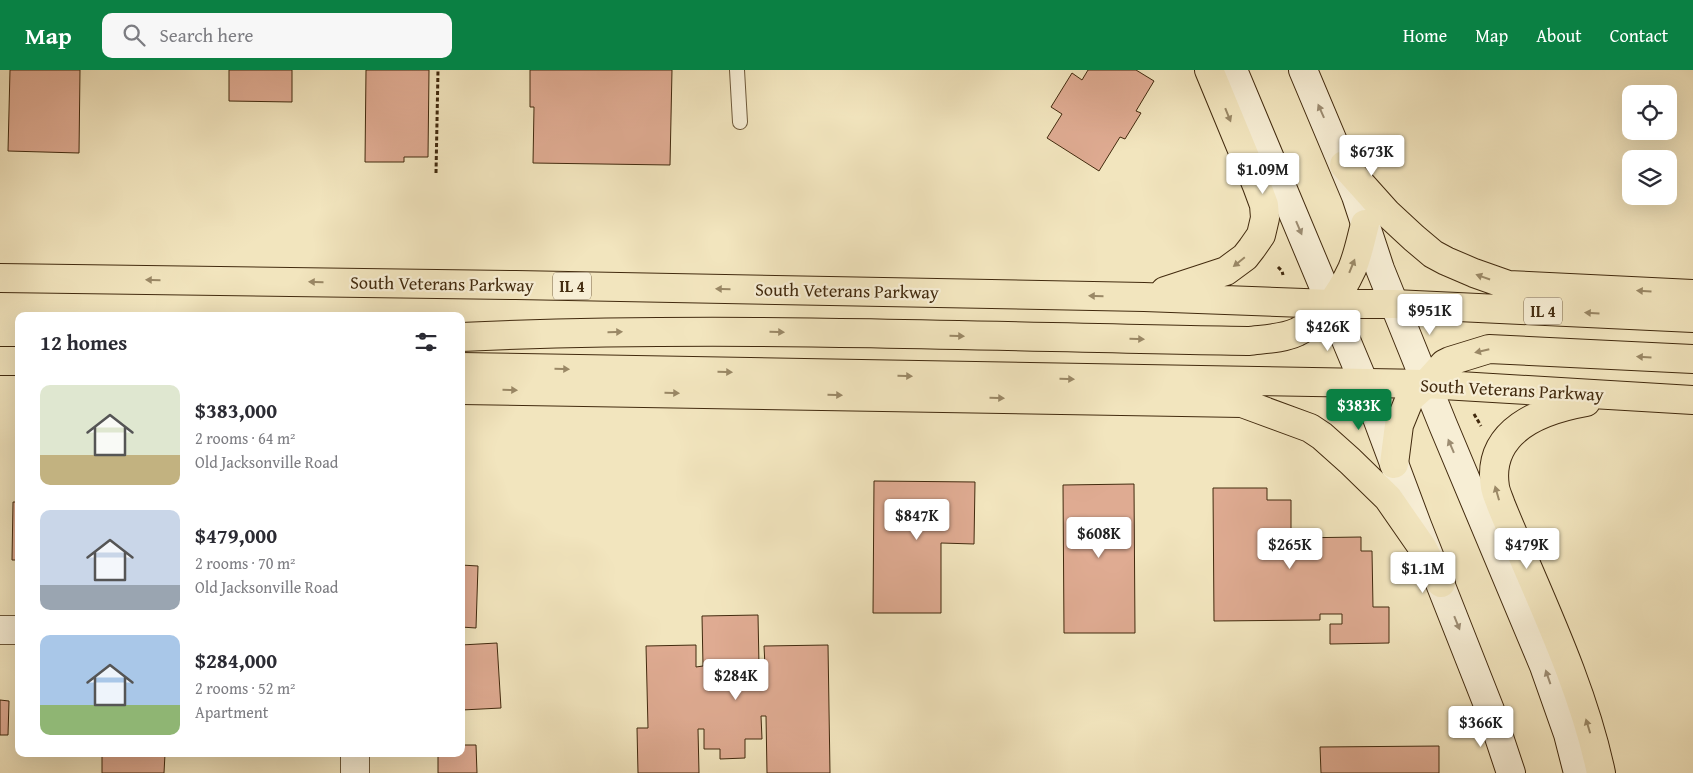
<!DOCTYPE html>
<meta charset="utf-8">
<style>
body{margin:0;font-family:"Gentium Book Plus",serif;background:#f7f7f7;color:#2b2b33;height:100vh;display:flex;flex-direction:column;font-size:19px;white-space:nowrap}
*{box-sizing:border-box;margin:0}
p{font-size:16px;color:#7c7c81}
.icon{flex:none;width:28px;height:28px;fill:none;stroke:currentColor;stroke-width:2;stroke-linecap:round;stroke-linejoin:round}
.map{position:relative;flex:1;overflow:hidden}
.side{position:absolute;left:15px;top:242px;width:450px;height:445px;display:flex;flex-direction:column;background:#fff;border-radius:10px;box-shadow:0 5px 20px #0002}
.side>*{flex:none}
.tools{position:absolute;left:1622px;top:15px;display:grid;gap:10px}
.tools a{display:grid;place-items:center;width:55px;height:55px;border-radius:10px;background:#fff;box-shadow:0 5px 20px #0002;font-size:25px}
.price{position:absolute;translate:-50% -42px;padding:0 11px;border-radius:5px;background:#fff;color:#222;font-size:16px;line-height:32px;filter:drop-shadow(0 1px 2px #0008)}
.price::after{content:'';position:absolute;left:50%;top:30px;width:15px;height:11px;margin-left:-8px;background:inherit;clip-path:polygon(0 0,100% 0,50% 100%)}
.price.selected{background:#0b8043;color:#fff}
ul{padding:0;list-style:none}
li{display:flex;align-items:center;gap:15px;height:125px;padding:0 25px}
li span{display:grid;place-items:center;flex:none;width:140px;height:100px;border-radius:10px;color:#555}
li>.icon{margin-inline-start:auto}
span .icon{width:60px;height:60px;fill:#fffc;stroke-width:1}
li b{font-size:21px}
h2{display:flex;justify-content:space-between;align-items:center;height:60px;padding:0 25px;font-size:21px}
header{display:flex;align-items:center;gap:30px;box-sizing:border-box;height:70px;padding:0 25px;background:#0b8043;color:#fff}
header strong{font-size:24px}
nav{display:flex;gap:28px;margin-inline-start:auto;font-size:18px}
.search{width:350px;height:45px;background:#f7f7f7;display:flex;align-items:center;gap:12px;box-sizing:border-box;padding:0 18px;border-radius:10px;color:#7c7c81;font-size:19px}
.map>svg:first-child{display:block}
</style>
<header>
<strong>Map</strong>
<div class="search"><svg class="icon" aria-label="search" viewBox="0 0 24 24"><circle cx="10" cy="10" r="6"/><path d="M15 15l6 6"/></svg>Search here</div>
<nav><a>Home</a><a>Map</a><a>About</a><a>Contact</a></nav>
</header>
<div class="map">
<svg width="1693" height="703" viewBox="0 0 1693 703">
<rect width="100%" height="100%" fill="#f2e5be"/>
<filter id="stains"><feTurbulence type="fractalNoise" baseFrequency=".004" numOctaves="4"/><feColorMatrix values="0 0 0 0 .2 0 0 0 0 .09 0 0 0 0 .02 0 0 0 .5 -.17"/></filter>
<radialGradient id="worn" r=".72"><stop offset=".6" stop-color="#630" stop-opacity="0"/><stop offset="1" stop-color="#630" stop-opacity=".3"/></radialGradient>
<path fill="#dfab92" stroke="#422a0e" d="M 10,0 L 80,0 L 79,83 L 8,81 Z
M 229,0 L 292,0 L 292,32 L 229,31 Z
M 366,0 L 429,0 L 428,87 L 404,87 L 404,92 L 365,92 Z
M 530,0 L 672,0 L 670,95 L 533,93 L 534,37 L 530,37 Z
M 1088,0 L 1136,0 L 1154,11 L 1136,41 L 1141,43 L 1125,69 L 1120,67 L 1099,101 L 1047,68 L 1062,44 L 1051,37 L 1072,3 L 1082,10 Z
M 874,411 L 975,412 L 974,474 L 941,473 L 941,543 L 873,543 Z
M 1134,414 L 1135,563 L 1064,563 L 1063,415 Z
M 1213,418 L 1267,418 L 1267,430 L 1291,430 L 1291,468 L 1361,467 L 1361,481 L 1372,481 L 1373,537 L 1389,537 L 1389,573 L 1330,574 L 1330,554 L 1342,554 L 1342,544 L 1320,544 L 1320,550 L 1214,551 Z
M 13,432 L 19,432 L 19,490 L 12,490 Z
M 461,495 L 478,496 L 476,558 L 461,557 Z
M 758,545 L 759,596 L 765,596 L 764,576 L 828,575 L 830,703 L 767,703 L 766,646 L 761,646 L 762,669 L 745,669 L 745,688 L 720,689 L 720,679 L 704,679 L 704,659 L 698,659 L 699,703 L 638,703 L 637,658 L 648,658 L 646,576 L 696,575 L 696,597 L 703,596 L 702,546 Z
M 497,573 L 501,638 L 462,640 L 461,575 Z
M 0,630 L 9,631 L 8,665 L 0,665 Z
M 461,675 L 476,675 L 477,703 L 438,703 L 438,684 L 461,684 Z
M 1439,676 L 1439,703 L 1321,703 L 1320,677 Z
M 102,684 L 165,684 L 164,703 L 102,703 Z"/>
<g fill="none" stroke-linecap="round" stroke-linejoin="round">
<defs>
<path id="lane" d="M 737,0 L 740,52"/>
<path id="street" d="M 0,560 L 19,560
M 355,684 L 355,703"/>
<path id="secondary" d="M 1233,0 L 1364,313 L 1417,455 L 1490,640 L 1511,703
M 1303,0 L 1356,126 L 1380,199 L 1443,355 L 1544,596 L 1568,664 L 1578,703"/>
<path id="highway" d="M 1344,95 L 1387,143 L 1414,168 L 1433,184 L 1446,191 L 1474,203 L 1508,215 L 1693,224
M 0,208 L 516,215 L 1144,227 L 1331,234 L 1394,234 L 1693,248
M 1165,221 L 1226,201 L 1245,187 L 1252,178 L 1261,165 L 1265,148 L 1264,135 L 1257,116 L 1209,0
M 461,267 C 723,255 986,267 1248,271 C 1264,269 1282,269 1297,262 C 1322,251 1341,223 1352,199 C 1358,185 1361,169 1365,154
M 0,291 L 19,291
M 461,297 L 1426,314 L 1693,330
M 461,320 L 1242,333 L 1310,358 L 1322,366 L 1350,391 L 1388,428 L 1422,477 L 1441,513
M 1586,332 C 1541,340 1486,360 1495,417 C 1496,423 1499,429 1501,435 C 1536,521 1582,612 1601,703
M 1394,394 L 1399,355 L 1410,328 L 1426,314 L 1444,294 L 1450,291 L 1489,279 L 1693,289"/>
</defs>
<use href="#lane" stroke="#6e593a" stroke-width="16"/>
<use href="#street" stroke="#6e593a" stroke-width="30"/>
<use href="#secondary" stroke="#422a0e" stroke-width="30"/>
<use href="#highway" stroke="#422a0e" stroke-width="30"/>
<path stroke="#422a0e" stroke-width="3" stroke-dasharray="4 2.5" stroke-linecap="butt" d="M 436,103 L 438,0
M 1278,197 L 1282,201 L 1283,205
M 1474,344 L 1481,356"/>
<use href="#lane" stroke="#f7eed5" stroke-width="14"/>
<use href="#street" stroke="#f7eed5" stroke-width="28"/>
<use href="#secondary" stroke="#f7eed5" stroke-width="28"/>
<use href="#highway" stroke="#f2e5be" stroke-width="28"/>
</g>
<defs><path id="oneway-solid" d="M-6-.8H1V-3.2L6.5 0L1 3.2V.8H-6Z" transform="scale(1.25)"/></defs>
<g fill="#9c8c72">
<use href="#oneway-solid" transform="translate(1321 41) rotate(-114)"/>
<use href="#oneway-solid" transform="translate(1299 158) rotate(67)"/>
<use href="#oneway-solid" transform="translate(1451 376) rotate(-113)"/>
<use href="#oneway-solid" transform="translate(1457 553) rotate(68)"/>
<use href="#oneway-solid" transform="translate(1548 607) rotate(-109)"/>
</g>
<g fill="#9a8866">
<use href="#oneway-solid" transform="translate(1228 45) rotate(68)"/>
<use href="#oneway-solid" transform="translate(1239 192) rotate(141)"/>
<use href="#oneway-solid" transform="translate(1352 196) rotate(-68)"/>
<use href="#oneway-solid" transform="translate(1483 207) rotate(-161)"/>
<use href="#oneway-solid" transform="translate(153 210) rotate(-179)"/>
<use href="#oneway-solid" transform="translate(316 212) rotate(-179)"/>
<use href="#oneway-solid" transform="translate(723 219) rotate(-179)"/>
<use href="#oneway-solid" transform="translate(1644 221) rotate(-177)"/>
<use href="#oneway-solid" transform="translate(1096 226) rotate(-179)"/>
<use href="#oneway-solid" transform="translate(1592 243) rotate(-177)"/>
<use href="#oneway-solid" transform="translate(615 262) rotate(-1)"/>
<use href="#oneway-solid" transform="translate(777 262) rotate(1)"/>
<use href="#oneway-solid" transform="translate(957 266) rotate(1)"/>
<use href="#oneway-solid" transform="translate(1137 269) rotate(1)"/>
<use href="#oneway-solid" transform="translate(1482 281) rotate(167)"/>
<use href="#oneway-solid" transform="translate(1644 287) rotate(-177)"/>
<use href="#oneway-solid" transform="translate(562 299) rotate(1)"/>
<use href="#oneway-solid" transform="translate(725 302) rotate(1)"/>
<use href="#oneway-solid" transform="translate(905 306) rotate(1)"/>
<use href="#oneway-solid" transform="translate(1067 309) rotate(1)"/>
<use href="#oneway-solid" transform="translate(510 320) rotate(1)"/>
<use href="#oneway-solid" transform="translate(672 323) rotate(1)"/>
<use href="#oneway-solid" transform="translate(835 325) rotate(1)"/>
<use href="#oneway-solid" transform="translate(997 328) rotate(1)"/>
<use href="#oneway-solid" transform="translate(1497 423) rotate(-106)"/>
<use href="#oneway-solid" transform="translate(1588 656) rotate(-107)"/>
</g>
<g text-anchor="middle" stroke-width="4.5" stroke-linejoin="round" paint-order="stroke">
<g fill="#f7eed5" stroke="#78654a" stroke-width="1">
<rect x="553" y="202.5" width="38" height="27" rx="4"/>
<rect x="1524" y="227.5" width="38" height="27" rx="4"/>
</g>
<g font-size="16" font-weight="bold" fill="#422a0e">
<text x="572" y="222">IL 4</text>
<text x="1543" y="247">IL 4</text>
</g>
<g font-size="18" fill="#422a0e" stroke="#f7eed5">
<text transform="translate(442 214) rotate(1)" y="6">South Veterans Parkway</text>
<text transform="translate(847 221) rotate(1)" y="6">South Veterans Parkway</text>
<text transform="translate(1512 320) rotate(3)" y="6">South Veterans Parkway</text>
</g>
</g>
<rect width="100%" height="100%" filter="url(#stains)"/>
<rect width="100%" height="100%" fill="url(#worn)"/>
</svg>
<div class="tools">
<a><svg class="icon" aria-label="locate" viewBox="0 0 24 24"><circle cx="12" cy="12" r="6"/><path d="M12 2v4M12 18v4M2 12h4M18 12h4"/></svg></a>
<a><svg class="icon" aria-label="layers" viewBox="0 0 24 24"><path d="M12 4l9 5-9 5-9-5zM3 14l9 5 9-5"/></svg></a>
</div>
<b class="price" style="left:1372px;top:107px">$673K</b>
<b class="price" style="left:1263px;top:125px">$1.09M</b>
<b class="price" style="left:1430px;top:266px">$951K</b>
<b class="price" style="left:1328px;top:282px">$426K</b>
<b class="price selected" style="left:1359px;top:361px">$383K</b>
<b class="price" style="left:917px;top:471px">$847K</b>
<b class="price" style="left:1099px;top:489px">$608K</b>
<b class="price" style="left:1290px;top:500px">$265K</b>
<b class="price" style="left:1527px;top:500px">$479K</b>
<b class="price" style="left:1423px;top:524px">$1.1M</b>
<b class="price" style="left:736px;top:631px">$284K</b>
<b class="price" style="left:1481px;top:678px">$366K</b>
<section class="side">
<h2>12 homes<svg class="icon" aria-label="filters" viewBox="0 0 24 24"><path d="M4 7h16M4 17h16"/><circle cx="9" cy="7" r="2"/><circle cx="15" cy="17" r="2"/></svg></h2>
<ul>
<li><span style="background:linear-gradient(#dfe7d0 70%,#c2b280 0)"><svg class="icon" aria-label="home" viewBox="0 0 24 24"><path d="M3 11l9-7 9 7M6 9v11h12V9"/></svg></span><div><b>$383,000</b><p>2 rooms · 64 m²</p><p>Old Jacksonville Road</p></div></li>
<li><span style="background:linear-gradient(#c9d6e8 75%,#9aa5b1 0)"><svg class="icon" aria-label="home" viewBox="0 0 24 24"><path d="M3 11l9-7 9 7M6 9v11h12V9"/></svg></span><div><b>$479,000</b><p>2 rooms · 70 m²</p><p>Old Jacksonville Road</p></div></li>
<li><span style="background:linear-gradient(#a9c7e8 70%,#8fb573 0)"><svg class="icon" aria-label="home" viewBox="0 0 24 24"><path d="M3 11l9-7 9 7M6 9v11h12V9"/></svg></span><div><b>$284,000</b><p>2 rooms · 52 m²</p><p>Apartment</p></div></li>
</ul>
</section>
</div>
